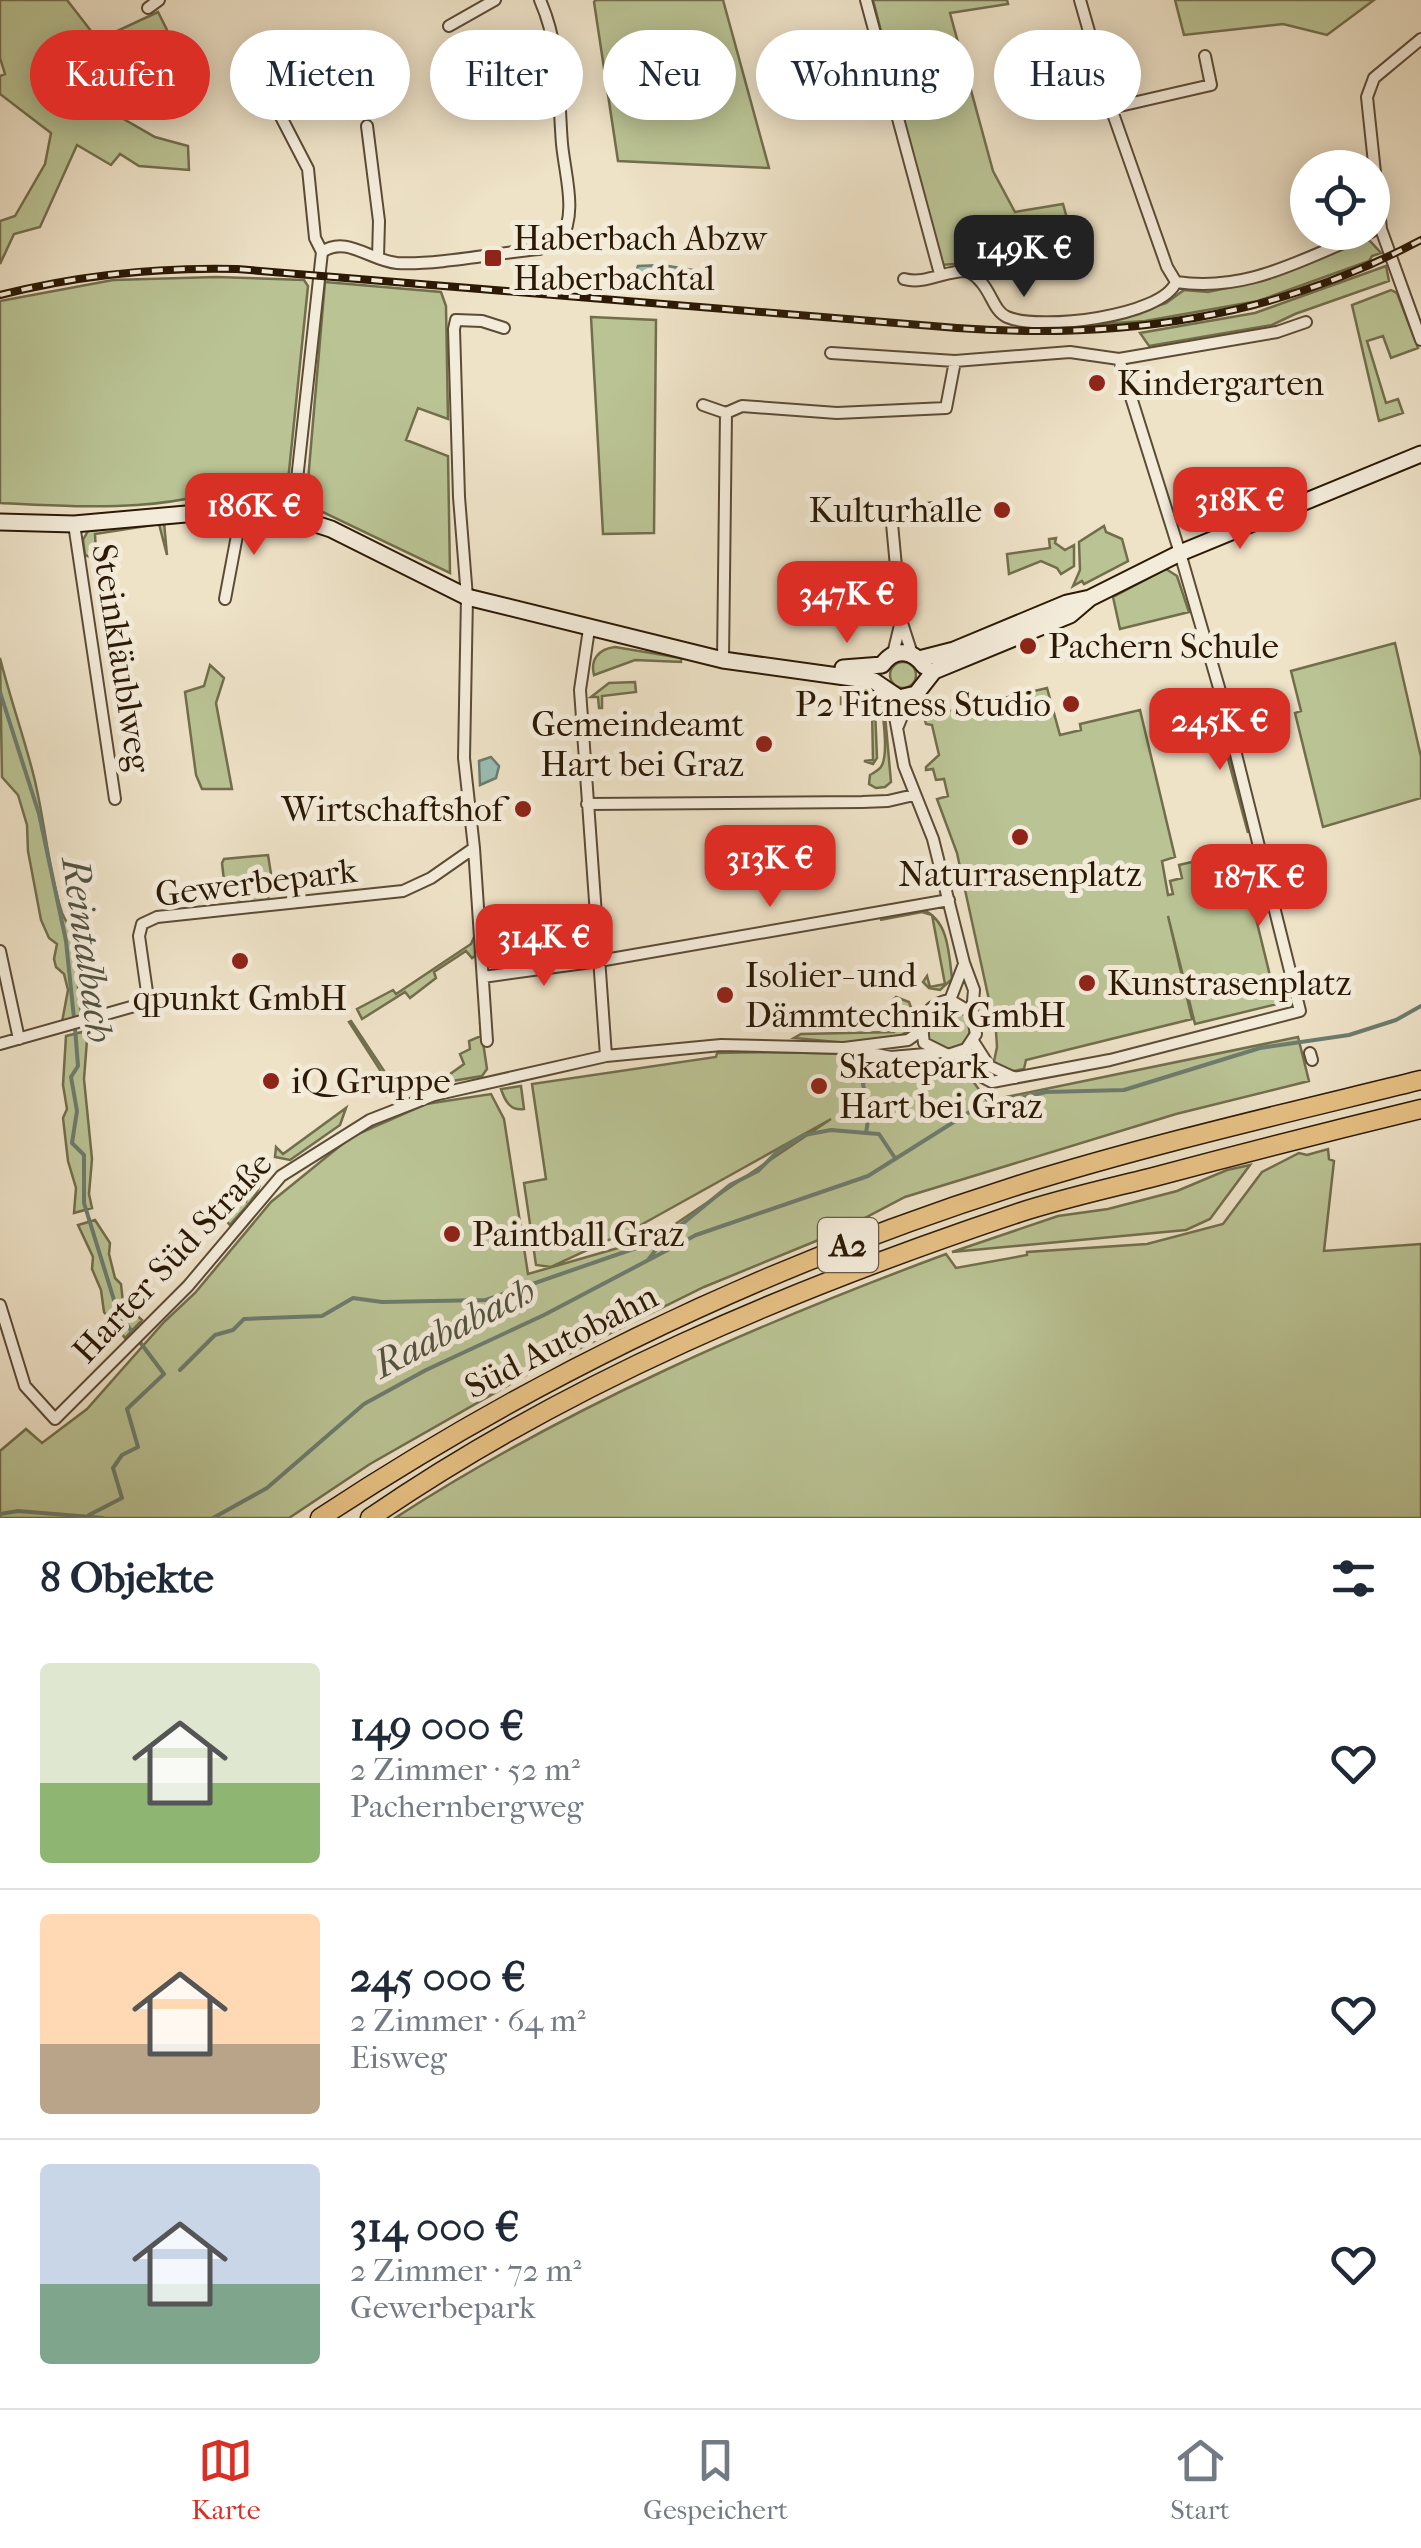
<!DOCTYPE html>
<html lang="de">
<meta charset="utf-8">
<style>
body{margin:0;font-family:"IM FELL French Canon",serif;background:#f2f2f3;color:#1f2937;height:100vh;display:flex;flex-direction:column;font-size:38px;white-space:nowrap}
*{box-sizing:border-box;margin:0}
p{font-size:32px;color:#747a83}
.icon{flex:none;width:55px;height:55px;fill:none;stroke:currentColor;stroke-width:2;stroke-linecap:round;stroke-linejoin:round}
.map{position:relative;height:1518px;overflow:hidden}
.drawer{display:flex;flex-direction:column;background:#fff;flex:1}
.drawer>*{flex:none}
.hud{position:absolute;left:30px;top:30px;width:1362px;height:90px;display:flex;gap:20px}
.tools{position:absolute;left:1290px;top:150px;display:grid;gap:20px}
.tools a{display:grid;place-items:center;width:100px;height:100px;border-radius:50%;background:#fff;box-shadow:0 5px 25px #0003;font-size:50px}
.price{position:absolute;translate:-50% -85px;padding:0 22px;border-radius:20px;background:#d93025;color:#fff;font-size:32px;line-height:65px;filter:drop-shadow(0 2px 5px #0008)}
.price::after{content:'';position:absolute;left:50%;top:60px;width:30px;height:22px;margin-left:-15px;background:inherit;clip-path:polygon(0 0,100% 0,50% 100%)}
.price.on{background:#222;color:#fff}
ul{padding:0;list-style:none}
li{display:flex;align-items:center;gap:30px;height:250px;padding:0 40px}
li+li{border-top:2px solid #e0e1e3}
li span{display:grid;place-items:center;flex:none;width:280px;height:200px;border-radius:10px;color:#555}
li>.icon{margin-inline-start:auto}
span .icon{width:120px;height:120px;fill:#fffc;stroke-width:1}
li b{font-size:42px}
h2{display:flex;justify-content:space-between;align-items:center;height:120px;padding:0 40px;font-size:42px}
.pill{padding:0 35px;border-radius:45px;background:#fff;box-shadow:0 5px 25px #0003;font-size:35px;line-height:90px}
.pill.on{background:#d93025;color:#fff}
.tab-bar{display:flex;justify-content:space-around;align-items:center;height:140px;border-top:2px solid #e0e1e3;background:#fff;font-size:28px;color:#747a83}
.tab-bar a{display:grid;justify-items:center;gap:5px}
.tab-bar .on{color:#d93025}
.map>svg:first-child{display:block}
</style>
<div class="map">
<svg width="1421" height="1518" viewBox="0 0 1421 1518">
<rect width="100%" height="100%" fill="#eee2c7"/>
<filter id="stains"><feTurbulence type="fractalNoise" baseFrequency=".002" numOctaves="4"/><feColorMatrix values="0 0 0 0 .2 0 0 0 0 .09 0 0 0 0 .02 0 0 0 .5 -.17"/></filter>
<radialGradient id="worn" r=".72"><stop offset=".6" stop-color="#630" stop-opacity="0"/><stop offset="1" stop-color="#630" stop-opacity=".3"/></radialGradient>
<path fill="#bac394" stroke="#726e4c" stroke-width="2.5" d="M 0,0 L 67,0 L 98,40 L 158,12 L 175,46 L 94,102 L 155,137 L 188,146 L 189,170 L 139,166 L 120,154 L 111,165 L 77,145 L 40,227 L 14,234 L 0,264 L 0,221 L 15,216 L 45,164 L 51,133 L 0,94 L 0,76 L 5,74 L 0,58 Z
M 596,0 L 723,0 L 769,168 L 618,161 L 594,2 Z
M 873,0 L 1007,0 L 1008,4 L 950,13 L 993,171 L 1015,212 L 1063,204 L 1068,222 L 999,239 L 993,260 L 983,271 L 967,263 L 941,265 Z
M 1175,0 L 1374,0 L 1327,35 L 1283,24 L 1184,35 Z
M 1364,239 L 1370,241 L 1381,253 L 1372,256 L 1369,261 L 1258,301 L 1145,321 L 1056,327 L 1112,320 L 1166,303 L 1184,290 L 1208,292 L 1241,285 Z
M 1386,266 L 1389,281 L 1295,314 L 1272,325 L 1149,346 L 1140,333 L 1255,313 Z
M 216,277 L 304,280 L 308,286 L 287,491 L 254,478 C 175,514 85,507 0,503 L 0,301 L 113,280 Z
M 325,282 L 441,292 L 446,306 L 448,419 L 418,408 L 406,440 L 448,456 L 450,573 L 306,504 Z
M 1391,290 L 1397,293 L 1418,348 L 1391,358 L 1383,336 L 1367,341 L 1386,403 L 1398,399 L 1403,413 L 1379,421 L 1352,305 Z
M 591,317 L 656,320 L 654,533 L 603,534 Z
M 164,522 L 167,555 L 159,524 L 95,534 L 96,553 L 90,557 L 85,555 L 83,540 L 88,531 Z
M 1104,526 L 1106,532 L 1122,539 L 1128,561 L 1084,584 L 1082,581 L 1073,586 L 1080,570 L 1079,542 Z
M 1056,538 L 1055,543 L 1065,550 L 1074,545 L 1074,566 L 1061,574 L 1057,568 L 1041,561 L 1009,574 L 1007,554 L 1050,548 L 1049,539 Z
M 1166,569 L 1177,576 L 1189,612 L 1120,629 L 1113,597 Z
M 1395,643 L 1421,757 L 1421,798 L 1323,827 L 1295,713 L 1301,711 L 1291,671 Z
M 615,647 L 681,658 L 681,662 L 635,660 L 594,675 C 590,659 599,649 615,647 Z
M 0,658 C 10,698 24,737 34,777 C 45,821 48,870 62,913 C 65,920 70,927 72,933 C 80,958 75,991 82,1016 L 62,1022 L 68,990 L 64,974 L 56,967 L 54,959 L 57,944 L 49,938 L 41,920 L 28,851 L 27,825 L 18,795 L 2,777 Z
M890 675a13 13 0 1 1 26 0a13 13 0 1 1-26 0Z
M 210,665 L 224,678 L 216,703 L 232,789 L 202,789 L 196,775 L 185,692 L 204,686 Z
M 635,682 L 636,692 L 602,696 L 602,708 L 599,708 L 598,697 L 591,697 L 609,683 Z
M 863,687 L 874,691 L 884,704 L 891,782 L 885,787 L 876,788 L 869,784 L 870,775 C 875,772 880,770 882,765 C 888,753 884,710 878,699 L 863,692 Z
M 1047,688 L 1060,735 L 1081,730 L 1080,724 L 1140,710 L 1175,857 L 1162,861 L 1168,895 L 1173,894 L 1170,881 L 1182,878 L 1179,865 L 1205,859 L 1206,863 L 1219,860 L 1222,870 L 1247,864 L 1253,884 L 1248,886 L 1277,1004 L 1195,1024 L 1168,916 L 1192,1019 L 1026,1060 L 1024,1069 L 1014,1071 L 993,1066 L 997,1047 L 996,1032 L 957,853 L 937,799 L 948,796 L 944,779 L 936,780 L 933,769 L 926,770 L 926,767 L 939,755 L 932,725 L 926,724 L 924,717 L 927,710 L 937,707 L 941,713 Z
M 1207,693 L 1218,707 L 1248,833 L 1214,707 L 1206,703 L 1204,695 Z
M 841,696 L 866,700 L 875,709 L 877,758 L 873,764 L 864,761 L 873,760 L 872,709 L 863,704 L 841,704 Z
M 268,855 L 273,886 L 267,900 L 235,904 L 225,890 L 222,863 L 224,859 Z
M 923,910 C 948,920 949,952 952,979 L 940,990 L 929,988 L 923,982 L 927,976 L 930,987 L 945,984 L 932,915 L 922,912 L 880,920 Z
M 475,935 L 475,956 L 472,958 L 466,951 L 434,972 L 436,978 L 410,998 L 405,992 L 362,1019 L 357,1009 L 393,990 L 396,994 L 471,944 Z
M 896,997 L 909,1002 C 933,1060 825,1040 794,1038 L 801,1034 L 894,1032 L 904,1016 L 899,1003 L 890,1008 L 889,1003 Z
M926 1028a22 22 0 1 1 44 0a22 22 0 1 1-44 0Z
M 351,1021 L 396,1089 L 413,1086 L 415,1091 L 388,1096 L 393,1090 L 349,1022 Z
M 480,1022 L 487,1069 L 482,1076 L 446,1082 L 446,1077 L 464,1064 L 460,1054 L 470,1049 L 469,1041 L 481,1036 Z
M 82,1032 L 87,1040 L 84,1079 L 92,1159 L 89,1194 L 92,1208 L 74,1213 L 76,1188 L 68,1161 L 63,1118 L 67,1109 L 63,1085 L 66,1036 Z
M 1298,1037 L 1309,1081 L 1176,1114 L 905,1197 L 838,1232 L 704,1287 L 528,1374 L 370,1464 L 289,1518 L 0,1518 L 0,1451 L 26,1429 L 42,1443 L 87,1409 L 164,1322 L 195,1293 L 271,1202 L 351,1137 L 426,1104 L 491,1094 L 504,1119 L 528,1274 L 656,1237 L 831,1119 L 639,1226 L 551,1267 L 536,1265 L 524,1183 L 546,1179 L 532,1084 L 716,1057 L 717,1053 C 797,1051 884,1053 963,1067 L 987,1101 Z
M 521,1086 L 524,1109 C 510,1111 505,1101 501,1089 Z
M 346,1108 L 340,1125 L 290,1160 L 275,1157 L 276,1147 L 283,1154 Z
M 1328,1149 L 1329,1159 L 1334,1161 L 1324,1251 L 1421,1244 L 1421,1518 L 395,1518 C 567,1407 755,1325 946,1254 L 956,1268 L 1027,1255 L 1027,1252 L 1147,1244 L 1223,1224 L 1262,1172 L 1299,1153 L 1307,1155 Z
M 246,1164 L 259,1167 C 268,1190 244,1208 230,1225 L 223,1217 L 237,1202 L 246,1202 L 247,1176 L 238,1175 Z
M 1250,1165 L 1210,1219 L 1186,1230 L 952,1252 L 1058,1216 L 1108,1209 L 1177,1191 L 1227,1170 Z
M 95,1220 L 110,1243 L 109,1254 L 115,1278 L 121,1284 L 123,1303 L 142,1320 L 125,1338 L 104,1312 L 101,1290 L 92,1269 L 93,1257 L 78,1225 Z"/>
<path fill="#99beb4" stroke="#6d7c6e" stroke-width="2.5" d="M 662,265 L 700,271 L 703,279 C 682,284 653,287 634,276 L 638,266 Z
M 491,757 L 499,766 L 496,778 L 480,785 L 479,761 Z"/>
<g fill="none" stroke-linecap="round" stroke-linejoin="round">
<path stroke="#6d7c6e" stroke-width="4" d="M 0,692 L 39,814 L 66,941 L 74,1018
M 75,1028 L 78,1066 L 71,1077 L 77,1111 L 72,1143 L 84,1155 L 84,1203 L 118,1313 L 164,1374 L 127,1409 L 138,1447 L 122,1455 L 113,1468 L 122,1498 L 89,1515
M 871,1068 L 863,1084 L 869,1114 L 866,1133 L 879,1134 L 895,1158
M 648,1260 L 665,1238 L 730,1185 L 758,1171 L 778,1151 L 804,1135 L 831,1130 L 866,1133
M 180,1370 L 215,1335 L 233,1330 L 244,1319 L 322,1316 L 353,1298 L 382,1302 L 486,1300 L 665,1238
M 0,1514 L 18,1511 L 103,1518
M 213,1518 L 267,1488 L 364,1404 L 426,1370 L 544,1315 L 696,1235 L 868,1176 L 976,1108 L 1046,1092 L 1124,1090 L 1260,1048 L 1349,1035 L 1396,1020 L 1421,1006"/>
<defs>
<path id="street" d="M 866,0 L 940,274
M 1080,0 L 1111,108 L 1167,267 L 1176,282
M 148,8 L 159,0
M 449,26 L 495,0
M 1421,39 L 1374,78 L 1367,97 L 1381,229 L 1421,340
M 1111,108 L 1211,85 L 1205,56
M 490,111 L 561,102
M 279,113 L 308,169 L 315,238 L 322,252
M 367,126 L 379,221 L 378,258
M 1047,267 L 1083,251
M 904,279 C 926,285 945,270 968,271 C 992,285 991,310 1007,317 C 1039,331 1162,317 1176,282
M 1176,282 C 1251,293 1303,257 1371,232
M 831,353 L 955,361 L 1070,352 L 1119,359 L 1180,553 L 1222,698 L 1300,1011 L 1110,1060 L 992,1082 L 973,1072 L 959,1053
M 1119,359 L 1277,332 L 1306,322
M 703,405 L 726,413
M 293,516 L 322,252 C 346,235 371,261 397,263 C 439,265 496,253 539,249 L 560,242 C 578,213 565,176 562,144 C 558,94 561,48 540,0
M 74,524 L 115,799
M 225,599 L 242,509
M 589,629 L 580,690 L 606,1056
M 893,654 L 901,621
M 912,654 L 901,620 L 891,513 L 934,508
M 723,660 L 726,413 L 742,406 L 837,413 L 946,408 L 955,361
M 891,695 L 904,766 L 933,839 L 964,963 L 974,990 L 972,1013 L 976,1034 L 966,1049 L 948,1055 L 924,1043 C 920,1021 926,1004 950,1000 L 972,1013
M 898,726 L 910,697
M 587,804 L 862,802 L 888,801 L 914,795
M 0,951 L 19,1039
M 483,977 L 599,961 L 949,900
M 950,1000 L 964,964
M 487,1041 L 474,848 L 464,758 L 467,597 L 459,497 L 454,329 L 456,320 L 482,321 L 504,328
M 973,1041 L 989,1066 L 1015,1078
M 0,1044 L 138,1005 L 147,992 L 139,936 L 142,924 L 157,917 L 403,891 L 431,878 L 474,848
M 855,1050 L 891,1057 L 937,1053
M 1310,1053 L 1312,1060
M 0,1305 L 25,1386 L 55,1419 L 188,1286 L 281,1176 L 370,1120 L 434,1095 L 606,1056 L 721,1045 L 844,1048 L 908,1040 L 922,1030"/>
<path id="secondary" d="M 0,522 L 74,524 L 242,509 L 282,513 L 331,529 L 467,597 L 723,660 L 874,681 L 899,698 L 916,694 L 934,671 L 1070,615 L 1090,598
M 919,659 L 954,650 L 1067,603 L 1090,598 L 1180,553 L 1421,454
M 843,668 L 882,665 C 894,648 912,649 924,666"/>
<path id="highway" d="M 320,1518 C 537,1375 772,1263 1019,1185 C 1151,1144 1287,1113 1421,1080
M 370,1518 C 566,1383 793,1288 1018,1213 C 1061,1199 1106,1189 1150,1178 C 1240,1154 1330,1131 1421,1109"/>
</defs>
<use href="#street" stroke="#5c4b35" stroke-width="14"/>
<use href="#secondary" stroke="#2b1904" stroke-width="19"/>
<use href="#highway" stroke="#2b1904" stroke-width="21"/>
<use href="#street" stroke="#f4ecdb" stroke-width="10"/>
<use href="#secondary" stroke="#f4ecdb" stroke-width="15"/>
<use href="#highway" stroke="#e7c184" stroke-width="18"/>
<defs>
<path id="rail" d="M 0,295 C 79,275 155,267 237,269 L 957,328 C 1121,340 1274,318 1421,240"/>
</defs>
<use href="#rail" stroke="#2b1904" stroke-width="8"/>
<use href="#rail" stroke="#f4ecdb" stroke-width="4" stroke-dasharray="11" stroke-linecap="butt"/>
</g>
<g fill="#8f2418" stroke="#f4ecdb" stroke-width="4">
<rect x="483" y="248" width="20" height="20" rx="5"/>
<circle cx="1097" cy="383" r="10"/>
<circle cx="1002" cy="510" r="10"/>
<circle cx="1028" cy="646" r="10"/>
<circle cx="1071" cy="704" r="10"/>
<circle cx="764" cy="744" r="10"/>
<circle cx="523" cy="809" r="10"/>
<circle cx="1020" cy="837" r="10"/>
<circle cx="240" cy="961" r="10"/>
<circle cx="1087" cy="983" r="10"/>
<circle cx="725" cy="995" r="10"/>
<circle cx="271" cy="1081" r="10"/>
<circle cx="819" cy="1086" r="10"/>
<circle cx="452" cy="1234" r="10"/>
</g>
<g text-anchor="middle" stroke-width="10" stroke-linejoin="round" paint-order="stroke">
<rect fill="#f4ecdb" stroke="#675844" stroke-width="2.5" x="818" y="1218" width="60" height="54" rx="8"/>
<g font-size="32" font-weight="bold" fill="#2b1904">
<text x="848" y="1256">A2</text>
</g>
<g font-size="35" fill="#2b1904" stroke="#f4ecdb" text-anchor="start">
<text x="513" y="250">Haberbach Abzw<tspan x="513" dy="40">Haberbachtal</tspan></text>
<text x="1117" y="395">Kindergarten</text>
<text x="982" y="522" text-anchor="end">Kulturhalle</text>
<text x="1048" y="658">Pachern Schule</text>
<text x="1051" y="716" text-anchor="end">P2 Fitness Studio</text>
<text x="744" y="736" text-anchor="end">Gemeindeamt<tspan x="744" dy="40">Hart bei Graz</tspan></text>
<text x="503" y="821" text-anchor="end">Wirtschaftshof</text>
<text x="1020" y="886" text-anchor="middle">Naturrasenplatz</text>
<text x="745" y="987">Isolier- und<tspan x="745" dy="40">Dämmtechnik GmbH</tspan></text>
<text x="1107" y="995">Kunstrasenplatz</text>
<text x="240" y="1010" text-anchor="middle">qpunkt GmbH</text>
<text x="839" y="1078">Skatepark<tspan x="839" dy="40">Hart bei Graz</tspan></text>
<text x="291" y="1093">iQ Gruppe</text>
<text x="472" y="1246">Paintball Graz</text>
</g>
<g font-size="35" fill="#2b1904" stroke="#f4ecdb">
<text transform="translate(122 658) rotate(81)" y="12">Steinkläublweg</text>
<text transform="translate(256 882) rotate(-7)" y="12">Gewerbepark</text>
<text transform="translate(172 1257) rotate(-47)" y="12">Harter Süd Straße</text>
<text transform="translate(561 1341) rotate(-27)" y="12">Süd Autobahn</text>
</g>
<g font-size="38" font-style="italic" fill="#525342" stroke="#f4ecdb">
<text transform="translate(88 950) rotate(82)" y="13">Reintalbach</text>
<text transform="translate(454 1327) rotate(-27)" y="13">Raababach</text>
</g>
</g>
<rect width="100%" height="100%" filter="url(#stains)"/>
<rect width="100%" height="100%" fill="url(#worn)"/>
</svg>
<div class="tools">
<a><svg class="icon" aria-label="locate" viewBox="0 0 24 24"><circle cx="12" cy="12" r="6"/><path d="M12 2v4M12 18v4M2 12h4M18 12h4"/></svg></a>
</div>
<b class="price on" style="left:1024px;top:300px">149K €</b>
<b class="price" style="left:1240px;top:552px">318K €</b>
<b class="price" style="left:254px;top:558px">186K €</b>
<b class="price" style="left:847px;top:646px">347K €</b>
<b class="price" style="left:1220px;top:773px">245K €</b>
<b class="price" style="left:770px;top:910px">313K €</b>
<b class="price" style="left:1259px;top:929px">187K €</b>
<b class="price" style="left:544px;top:989px">314K €</b>
<div class="hud">
<a class="pill on">Kaufen</a>
<a class="pill">Mieten</a>
<a class="pill">Filter</a>
<a class="pill">Neu</a>
<a class="pill">Wohnung</a>
<a class="pill">Haus</a>
</div>
</div>
<section class="drawer">
<h2>8 Objekte<svg class="icon" aria-label="filters" viewBox="0 0 24 24"><path d="M4 7h16M4 17h16"/><circle cx="9" cy="7" r="2"/><circle cx="15" cy="17" r="2"/></svg></h2>
<ul>
<li><span style="background:linear-gradient(#dfe7d0 60%,#8fb573 0)"><svg class="icon" aria-label="home" viewBox="0 0 24 24"><path d="M3 11l9-7 9 7M6 9v11h12V9"/></svg></span><div><b>149 000 €</b><p>2 Zimmer · 52 m²</p><p>Pachernbergweg</p></div><svg class="icon" aria-label="heart" viewBox="0 0 24 24"><path d="M12 20l-8-8c-3-5 5-10 8-4 3-6 11-1 8 4z"/></svg></li>
<li><span style="background:linear-gradient(#ffd9b3 65%,#b9a48a 0)"><svg class="icon" aria-label="home" viewBox="0 0 24 24"><path d="M3 11l9-7 9 7M6 9v11h12V9"/></svg></span><div><b>245 000 €</b><p>2 Zimmer · 64 m²</p><p>Eisweg</p></div><svg class="icon" aria-label="heart" viewBox="0 0 24 24"><path d="M12 20l-8-8c-3-5 5-10 8-4 3-6 11-1 8 4z"/></svg></li>
<li><span style="background:linear-gradient(#c9d6e8 60%,#7fa58c 0)"><svg class="icon" aria-label="home" viewBox="0 0 24 24"><path d="M3 11l9-7 9 7M6 9v11h12V9"/></svg></span><div><b>314 000 €</b><p>2 Zimmer · 72 m²</p><p>Gewerbepark</p></div><svg class="icon" aria-label="heart" viewBox="0 0 24 24"><path d="M12 20l-8-8c-3-5 5-10 8-4 3-6 11-1 8 4z"/></svg></li>
</ul>
</section>
<nav class="tab-bar">
<a class="on"><svg class="icon" aria-label="map" viewBox="0 0 24 24"><path d="M3 6l6-2 6 2 6-2v14l-6 2-6-2-6 2zM9 4v14M15 6v14"/></svg>Karte</a>
<a><svg class="icon" aria-label="saved" viewBox="0 0 24 24"><path d="M7 4h10v16l-5-4-5 4z"/></svg>Gespeichert</a>
<a><svg class="icon" aria-label="home" viewBox="0 0 24 24"><path d="M3 11l9-7 9 7M6 9v11h12V9"/></svg>Start</a>
</nav>
